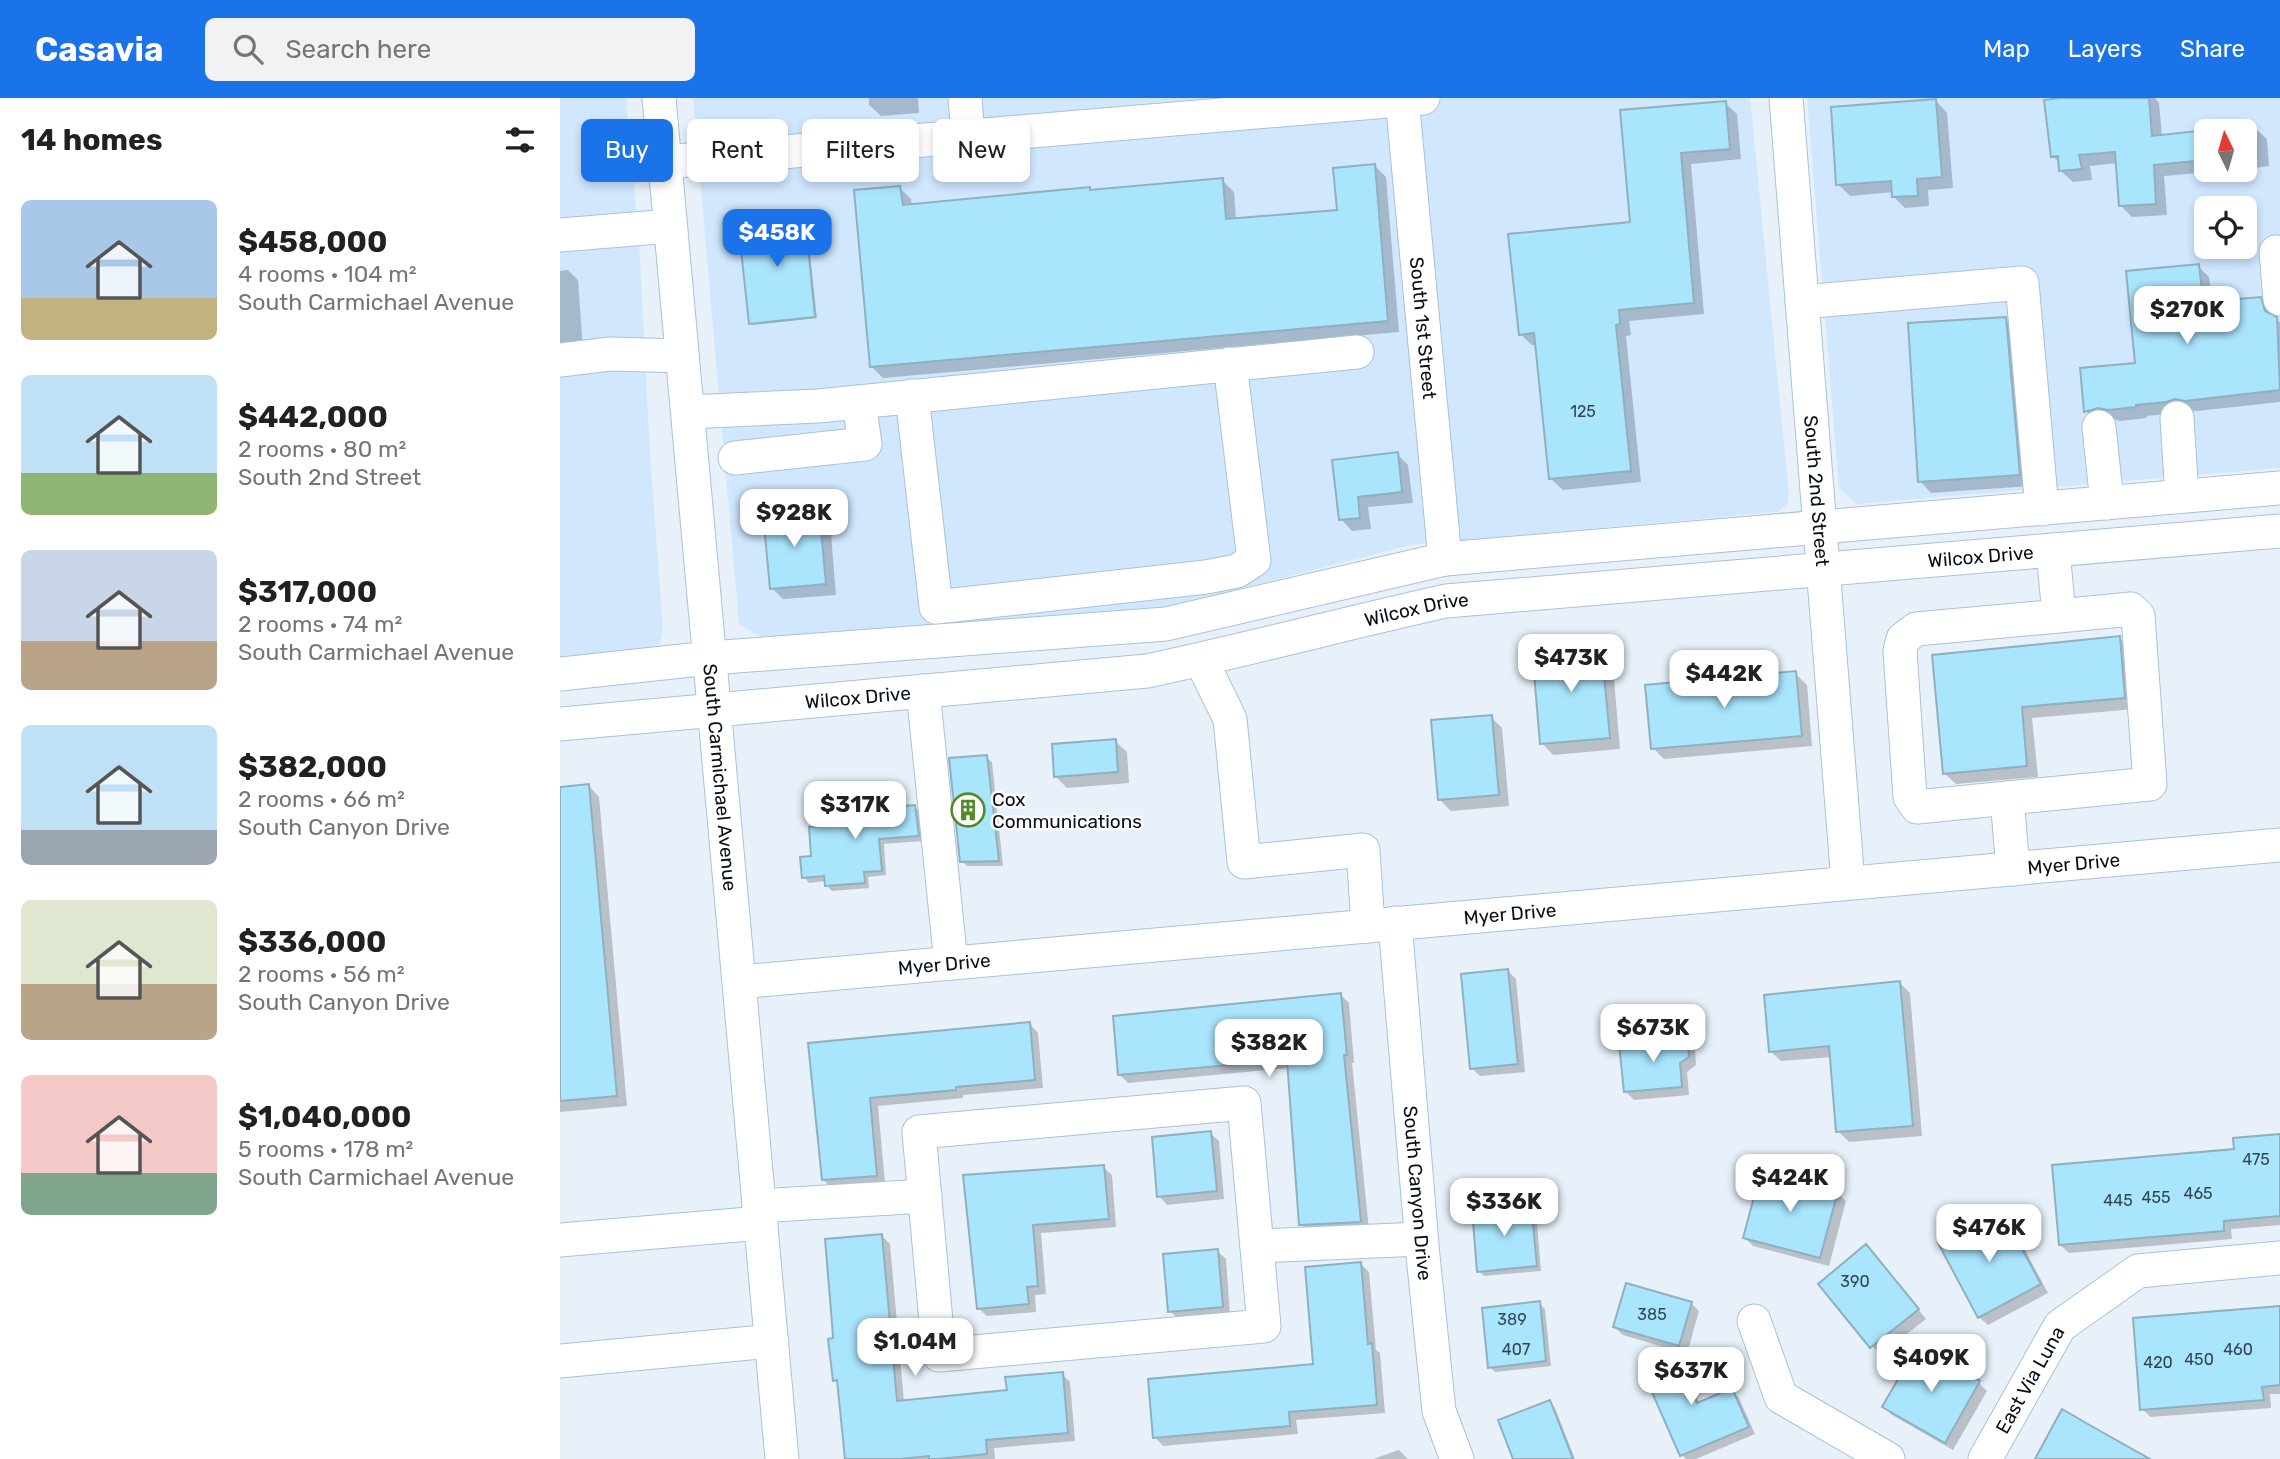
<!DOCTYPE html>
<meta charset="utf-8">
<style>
body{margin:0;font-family:Rubik,sans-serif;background:#f2f2f2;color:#202124;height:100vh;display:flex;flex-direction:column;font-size:26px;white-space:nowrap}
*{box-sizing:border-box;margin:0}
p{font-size:23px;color:#757577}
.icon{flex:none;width:38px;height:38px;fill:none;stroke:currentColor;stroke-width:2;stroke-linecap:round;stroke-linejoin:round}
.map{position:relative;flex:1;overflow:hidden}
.details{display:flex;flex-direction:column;background:#fff;width:560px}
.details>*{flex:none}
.guide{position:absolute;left:21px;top:21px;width:665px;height:63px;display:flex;gap:14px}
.needle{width:46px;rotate:355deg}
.buttons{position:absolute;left:1634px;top:21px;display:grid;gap:14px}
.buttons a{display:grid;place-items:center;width:63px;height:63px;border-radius:10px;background:#fff;box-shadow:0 4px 10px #0003;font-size:35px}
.price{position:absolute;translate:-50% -60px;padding:0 16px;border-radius:14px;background:#fff;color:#222;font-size:23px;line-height:46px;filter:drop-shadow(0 2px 4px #0008)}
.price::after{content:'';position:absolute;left:50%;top:42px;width:21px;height:16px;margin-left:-10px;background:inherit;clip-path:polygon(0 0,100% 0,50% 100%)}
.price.on{background:#1a73e8;color:#fff}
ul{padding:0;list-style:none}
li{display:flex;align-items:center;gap:21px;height:175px;padding:0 21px}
li span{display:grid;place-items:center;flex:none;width:196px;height:140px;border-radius:10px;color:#555}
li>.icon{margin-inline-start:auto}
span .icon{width:84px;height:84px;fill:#fffc;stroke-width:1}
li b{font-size:30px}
h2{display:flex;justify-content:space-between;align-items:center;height:84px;padding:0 21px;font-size:30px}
.tag{padding:0 24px;border-radius:10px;background:#fff;box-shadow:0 4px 10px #0003;font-size:24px;line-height:63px}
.tag.on{background:#1a73e8;color:#fff}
header{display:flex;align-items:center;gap:42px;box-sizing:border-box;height:98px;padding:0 35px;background:#1a73e8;color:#fff}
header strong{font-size:33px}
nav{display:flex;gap:38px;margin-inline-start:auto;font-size:24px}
.search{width:490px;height:63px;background:#f2f2f2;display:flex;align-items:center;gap:18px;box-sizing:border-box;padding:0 24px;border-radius:10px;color:#757577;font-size:26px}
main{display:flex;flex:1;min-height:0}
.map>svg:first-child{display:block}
</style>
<header>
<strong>Casavia</strong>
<div class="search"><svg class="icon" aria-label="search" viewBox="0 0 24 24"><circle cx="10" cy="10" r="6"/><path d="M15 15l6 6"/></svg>Search here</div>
<nav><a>Map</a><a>Layers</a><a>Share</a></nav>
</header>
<main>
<section class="details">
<h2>14 homes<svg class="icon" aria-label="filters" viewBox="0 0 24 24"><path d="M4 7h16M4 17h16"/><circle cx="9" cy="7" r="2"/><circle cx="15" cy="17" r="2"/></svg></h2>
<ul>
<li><span style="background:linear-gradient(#a9c7e8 70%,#c2b280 0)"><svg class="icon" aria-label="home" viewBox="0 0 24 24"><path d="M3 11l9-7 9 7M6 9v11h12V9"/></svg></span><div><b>$458,000</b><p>4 rooms · 104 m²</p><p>South Carmichael Avenue</p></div></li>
<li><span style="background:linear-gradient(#bfe0f5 70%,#8fb573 0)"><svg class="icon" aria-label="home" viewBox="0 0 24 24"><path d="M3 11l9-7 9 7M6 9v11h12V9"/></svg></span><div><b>$442,000</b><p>2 rooms · 80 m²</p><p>South 2nd Street</p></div></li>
<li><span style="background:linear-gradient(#c9d6e8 65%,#b9a48a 0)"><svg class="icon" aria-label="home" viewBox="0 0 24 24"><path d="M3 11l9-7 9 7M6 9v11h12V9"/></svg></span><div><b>$317,000</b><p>2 rooms · 74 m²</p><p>South Carmichael Avenue</p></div></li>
<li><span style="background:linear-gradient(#bfe0f5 75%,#9aa5b1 0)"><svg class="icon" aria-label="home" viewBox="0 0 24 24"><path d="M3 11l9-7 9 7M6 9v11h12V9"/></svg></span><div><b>$382,000</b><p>2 rooms · 66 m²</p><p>South Canyon Drive</p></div></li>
<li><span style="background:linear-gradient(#dfe7d0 60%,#b9a48a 0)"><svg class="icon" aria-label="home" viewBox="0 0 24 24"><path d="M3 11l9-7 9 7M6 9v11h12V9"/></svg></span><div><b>$336,000</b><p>2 rooms · 56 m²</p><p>South Canyon Drive</p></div></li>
<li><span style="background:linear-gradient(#f6c9c9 70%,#7fa58c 0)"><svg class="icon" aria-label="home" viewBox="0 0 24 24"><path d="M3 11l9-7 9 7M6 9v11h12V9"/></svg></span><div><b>$1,040,000</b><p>5 rooms · 178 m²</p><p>South Carmichael Avenue</p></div></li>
</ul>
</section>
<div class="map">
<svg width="1720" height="1361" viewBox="0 0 1720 1361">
<rect width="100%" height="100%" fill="#e8f1fa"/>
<path fill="#d0e7fe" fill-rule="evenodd" d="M 0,0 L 66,0 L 79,142 L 90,355 L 103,534 L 99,547 L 88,554 L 0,562 Z
M 133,0 L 1190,0 L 1229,396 L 1227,407 L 1218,414 L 851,447 L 592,513 L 208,543 L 179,526 Z
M 1247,0 L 1720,0 L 1720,370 L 1297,406 L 1279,390 ZM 1647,33 L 1685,33 L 1685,72 L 1647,72 ZM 1647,110 L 1685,110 L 1685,149 L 1647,149 Z"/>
<path fill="#0003" d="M 309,0 L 358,0 L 359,15 L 321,18 L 309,7 Z
M 1520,0 L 1595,0 L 1599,5 L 1602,38 L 1647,34 L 1647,72 L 1673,72 L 1604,78 L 1607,117 L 1572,119 L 1561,108 L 1558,65 L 1530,68 L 1532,82 L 1513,84 L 1501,73 L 1500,66 L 1493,58 Z
M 1376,3 L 1387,15 L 1393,90 L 1368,92 L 1369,108 L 1345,110 L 1334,99 L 1334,94 L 1290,98 L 1278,86 Z
M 1165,5 L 1177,16 L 1181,61 L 1131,66 L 1144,216 L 1069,223 L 1071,237 L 1066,238 L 1081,384 L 1003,392 L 991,381 L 977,247 L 972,247 L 960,236 L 1072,125 L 1062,14 Z
M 1695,30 L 1707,41 L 1709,68 L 1685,71 L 1685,33 L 1656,33 Z
M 815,68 L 826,79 L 839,234 L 323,280 L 311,268 L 340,90 L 351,101 L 352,108 L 529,91 L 531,93 L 662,82 L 674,94 L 676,122 L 779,113 Z
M 244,119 L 246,121 L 257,220 L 192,227 L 190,225 Z
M 1638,168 L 1649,179 L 1652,205 L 1700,201 L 1720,225 L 1720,304 L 1637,313 L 1627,312 L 1618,315 L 1586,318 L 1587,320 L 1560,323 L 1550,320 L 1537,325 L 1526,313 L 1577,266 Z
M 8,172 L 18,182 L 23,251 L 0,256 L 0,173 Z
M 1445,221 L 1456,232 L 1470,388 L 1371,395 L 1360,383 Z
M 837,356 L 848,367 L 853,405 L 808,409 L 811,431 L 792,433 L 781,421 L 774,363 Z
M 258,413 L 270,424 L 276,497 L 223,501 L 212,490 Z
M 1559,540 L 1571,551 L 1575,611 L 1472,620 L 1478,679 L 1396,686 L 1384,675 L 1374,559 Z
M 1041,547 L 1052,558 L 1060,651 L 993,657 L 982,645 Z
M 1235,575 L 1247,587 L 1252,648 L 1104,661 L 1093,650 Z
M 931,619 L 942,630 L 949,708 L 891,713 L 880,702 Z
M 555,643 L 567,654 L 569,685 L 507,690 L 496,679 Z
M 426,659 L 432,664 L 443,768 L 407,768 L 402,763 Z
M 29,688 L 39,699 L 67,1008 L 0,1014 L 0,691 Z
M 316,704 L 321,711 L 355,709 L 360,714 L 363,743 L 324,746 L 326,777 L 308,779 L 309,790 L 272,793 L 267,788 L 266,783 L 249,785 L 244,779 L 253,759 L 273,729 Z
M 948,873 L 956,881 L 965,974 L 920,978 L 912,970 Z
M 1340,885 L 1350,895 L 1362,1038 L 1289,1044 L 1278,1033 L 1272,959 L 1221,963 L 1210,953 Z
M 781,897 L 789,905 L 794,965 L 792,965 L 809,1132 L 749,1135 L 741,1126 L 729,970 L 568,985 L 560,977 Z
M 470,926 L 478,935 L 483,990 L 403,997 L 403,1000 L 318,1008 L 325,1085 L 272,1090 L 263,1082 L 250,946 Z
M 1126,941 L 1135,950 L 1136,967 L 1127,974 L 1129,997 L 1074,1002 L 1066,994 Z
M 650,1035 L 659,1043 L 664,1101 L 607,1107 L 599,1098 Z
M 1720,1038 L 1720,1127 L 1671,1131 L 1672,1141 L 1509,1155 L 1500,1147 L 1676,1053 Z
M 543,1069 L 552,1077 L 556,1129 L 481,1135 L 486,1196 L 475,1197 L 476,1214 L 427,1218 L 418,1210 L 405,1078 Z
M 1277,1095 L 1286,1103 L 1269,1168 L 1193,1148 L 1185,1140 Z
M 970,1108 L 976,1113 L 981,1173 L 924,1178 L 919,1173 Z
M 1441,1114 L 1449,1122 L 1488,1195 L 1428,1227 L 1419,1219 Z
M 322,1138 L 330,1146 L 344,1304 L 448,1294 L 502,1276 L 510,1284 L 515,1343 L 434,1350 L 435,1361 L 287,1361 L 279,1287 L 274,1282 L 275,1242 Z
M 657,1153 L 666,1161 L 670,1217 L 618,1221 L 610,1213 Z
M 1314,1157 L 1366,1221 L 1320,1257 L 1260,1186 Z
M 800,1165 L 809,1174 L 816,1252 L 820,1255 L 825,1315 L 736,1322 L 738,1336 L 603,1348 L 595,1339 L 755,1267 Z
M 979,1205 L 985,1211 L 991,1268 L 935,1274 L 930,1269 Z
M 1131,1205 L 1139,1213 L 1127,1256 L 1063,1237 L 1054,1229 Z
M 1720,1209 L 1720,1296 L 1710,1296 L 1711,1310 L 1591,1319 L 1582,1311 Z
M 1113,1254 L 1120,1262 L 1140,1306 L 1172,1292 L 1179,1300 L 1195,1336 L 1136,1361 L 1126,1361 L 1122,1357 Z
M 1419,1285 L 1427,1293 L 1393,1352 L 1332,1317 L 1324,1309 Z
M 990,1304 L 995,1310 L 1015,1361 L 954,1361 Z
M 839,1352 L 848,1361 L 813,1361 Z"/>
<path fill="#aae5fe" stroke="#90b0be" stroke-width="2" d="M 1500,0 L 1589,0 L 1592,38 L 1647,32 L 1647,62 L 1594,67 L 1596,106 L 1559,108 L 1555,54 L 1519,57 L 1522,71 L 1499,73 L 1498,58 L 1491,59 L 1484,2 Z
M 1376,1 L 1382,79 L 1357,81 L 1358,98 L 1332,99 L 1331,83 L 1276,87 L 1271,9 Z
M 1166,3 L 1170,51 L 1121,55 L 1134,205 L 1059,212 L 1060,226 L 1056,227 L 1071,373 L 989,381 L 974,235 L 959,237 L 948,136 L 1070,124 L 1060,12 Z
M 815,66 L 828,223 L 310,269 L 294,92 L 340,88 L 343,107 L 530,89 L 530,92 L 663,80 L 666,121 L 777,112 L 773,70 Z
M 245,117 L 255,219 L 189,226 L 178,124 Z
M 1639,166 L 1643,204 L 1701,199 L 1705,213 L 1717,219 L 1720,292 L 1625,303 L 1615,301 L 1606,304 L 1576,307 L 1576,309 L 1548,312 L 1538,310 L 1524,314 L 1520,270 L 1575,265 L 1566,173 Z
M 1446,219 L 1460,377 L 1358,384 L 1348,225 Z
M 838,354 L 842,394 L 798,399 L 800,420 L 779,422 L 772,362 Z
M 259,411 L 266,486 L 210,491 L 203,416 Z
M 1560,538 L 1565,600 L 1462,609 L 1467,668 L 1383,676 L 1372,557 Z
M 1041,545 L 1050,640 L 980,646 L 972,551 Z
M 1236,573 L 1242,638 L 1091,651 L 1085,587 Z
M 932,617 L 939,697 L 878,702 L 871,622 Z
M 556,641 L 558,674 L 494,679 L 492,646 Z
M 427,657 L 439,763 L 400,764 L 389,660 Z
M 29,686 L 57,998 L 0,1003 L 0,689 Z
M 316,703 L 317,710 L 355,707 L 359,738 L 319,741 L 322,773 L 304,774 L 305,785 L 265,788 L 264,778 L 242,780 L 240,759 L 251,758 L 249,729 L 271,727 L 269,707 Z
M 948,871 L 958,966 L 910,971 L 901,876 Z
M 1340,883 L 1353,1028 L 1276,1034 L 1269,948 L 1209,954 L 1204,897 Z
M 781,895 L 787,957 L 784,957 L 801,1124 L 739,1127 L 727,962 L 558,977 L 553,918 Z
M 470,924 L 475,982 L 396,989 L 396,992 L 310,1000 L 317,1078 L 262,1082 L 248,945 Z
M 1127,939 L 1129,959 L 1120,965 L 1122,989 L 1064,994 L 1059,946 Z
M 651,1033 L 657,1093 L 597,1099 L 592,1039 Z
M 1720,1036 L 1720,1118 L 1664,1123 L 1664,1133 L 1499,1147 L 1492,1067 L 1674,1051 L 1673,1040 Z
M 544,1067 L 549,1121 L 473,1127 L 478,1188 L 467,1189 L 469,1206 L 417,1211 L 403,1077 Z
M 1201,1073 L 1278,1093 L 1260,1160 L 1183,1140 Z
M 971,1106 L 977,1168 L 917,1174 L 912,1111 Z
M 1441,1112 L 1481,1186 L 1418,1220 L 1378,1145 Z
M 322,1136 L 337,1303 L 447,1292 L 445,1279 L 503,1274 L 508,1335 L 426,1342 L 427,1356 L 378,1361 L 369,1361 L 369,1358 L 340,1361 L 285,1361 L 277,1282 L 273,1283 L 268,1241 L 273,1240 L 272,1225 L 265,1141 Z
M 1306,1146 L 1359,1211 L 1310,1250 L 1258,1186 Z
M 658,1151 L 663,1209 L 608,1214 L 603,1156 Z
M 801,1164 L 808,1246 L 812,1245 L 817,1307 L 729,1314 L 730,1328 L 593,1340 L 588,1281 L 753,1266 L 745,1169 Z
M 1066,1185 L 1132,1204 L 1119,1248 L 1053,1229 Z
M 980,1203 L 986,1263 L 928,1270 L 922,1210 Z
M 1720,1208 L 1720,1287 L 1702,1289 L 1704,1302 L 1580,1312 L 1573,1220 Z
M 1357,1248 L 1420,1283 L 1385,1345 L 1322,1309 Z
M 1113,1252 L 1137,1305 L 1172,1290 L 1189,1329 L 1120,1358 L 1080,1267 Z
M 990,1302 L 1013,1361 L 953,1361 L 938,1322 Z
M 1502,1311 L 1533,1329 L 1590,1361 L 1475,1361 Z"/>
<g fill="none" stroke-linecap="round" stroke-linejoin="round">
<defs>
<g id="minor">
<path id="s1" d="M 99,0 L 222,1361"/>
<path d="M 405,0 L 408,38"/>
<path id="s2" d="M 842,0 L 885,461"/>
<path id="s3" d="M 1226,0 L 1288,785"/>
<path d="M 104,64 L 863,0"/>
<path d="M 0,137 L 110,128"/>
<path d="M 1716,154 L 1720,201"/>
<path d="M 1242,204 L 1462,185 L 1482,411"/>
<path d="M 0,262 L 50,256 L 122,258"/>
<path d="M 352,298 L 376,509 L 646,479 L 677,473 L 694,462 L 670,266"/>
<path d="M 128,314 L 258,308 L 797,254"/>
<path d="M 1617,320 L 1622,398"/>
<path d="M 1539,329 L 1547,405"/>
<path d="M 175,360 L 305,346 L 299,304"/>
<path d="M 1493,452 L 1499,518 L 1571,511 L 1578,518 L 1590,686 L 1357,709 L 1350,699 L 1340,553 L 1343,541 L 1356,531 L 1499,518"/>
<path d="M 641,562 L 670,621 L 684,764 L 803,752 L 808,828"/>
<path d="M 0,576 L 150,560 L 606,526 L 885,461 L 1720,390"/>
<path d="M 363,593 L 391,865"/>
<path id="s4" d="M 0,626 L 587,573 C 687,552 786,525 886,503 L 1720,433"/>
<path d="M 1447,700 L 1453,771"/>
<path id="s5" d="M 835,825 L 863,1158 L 879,1313 L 897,1361"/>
<path id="s6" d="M 179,884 L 1720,747"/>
<path d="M 684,1005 L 704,1228 L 379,1257 L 359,1034 Z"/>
<path d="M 199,1108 L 365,1098"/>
<path d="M 0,1142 L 201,1125"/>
<path d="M 697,1148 L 861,1141"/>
<path d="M 1194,1223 L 1221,1299 L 1328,1361"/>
<path d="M 0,1263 L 212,1243"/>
<path id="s7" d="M 1425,1361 L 1500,1228 L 1578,1173 L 1720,1160"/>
</g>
</defs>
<use href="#minor" stroke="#abc1d8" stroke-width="35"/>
<use href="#minor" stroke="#fff" stroke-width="33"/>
</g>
<defs>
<symbol id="building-ring" viewBox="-11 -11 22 22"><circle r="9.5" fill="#fdfdfd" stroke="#518a26" stroke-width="1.5"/><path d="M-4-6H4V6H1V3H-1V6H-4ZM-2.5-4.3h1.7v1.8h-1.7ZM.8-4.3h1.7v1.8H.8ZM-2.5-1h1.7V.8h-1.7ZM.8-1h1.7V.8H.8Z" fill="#518a26"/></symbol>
</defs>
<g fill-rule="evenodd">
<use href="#building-ring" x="389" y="693" width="38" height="38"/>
</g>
<g text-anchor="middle" stroke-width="5" stroke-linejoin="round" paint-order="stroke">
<g font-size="16" fill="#304551">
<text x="1023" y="319">125</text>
<text x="1696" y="1067">475</text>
<text x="1638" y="1101">465</text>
<text x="1596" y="1105">455</text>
<text x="1558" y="1108">445</text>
<text x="1295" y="1189">390</text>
<text x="1092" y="1222">385</text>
<text x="952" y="1227">389</text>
<text x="956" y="1257">407</text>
<text x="1678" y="1257">460</text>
<text x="1639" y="1267">450</text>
<text x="1598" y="1270">420</text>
</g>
<g font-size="19" fill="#081017" stroke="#fdfdfd">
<text dy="7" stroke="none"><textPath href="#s2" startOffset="231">South 1st Street</textPath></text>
<text dy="7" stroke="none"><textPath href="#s3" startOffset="394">South 2nd Street</textPath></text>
<text dy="7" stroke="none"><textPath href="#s4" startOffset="1433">Wilcox Drive</textPath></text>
<text dy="7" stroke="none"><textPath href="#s4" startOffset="866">Wilcox Drive</textPath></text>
<text dy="7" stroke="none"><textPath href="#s4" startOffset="299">Wilcox Drive</textPath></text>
<text dy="7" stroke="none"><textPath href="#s1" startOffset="682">South Carmichael Avenue</textPath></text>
<text dy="7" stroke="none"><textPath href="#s6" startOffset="1340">Myer Drive</textPath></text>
<text dy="7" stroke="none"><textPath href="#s6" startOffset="774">Myer Drive</textPath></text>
<text dy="7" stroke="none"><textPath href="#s6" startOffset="206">Myer Drive</textPath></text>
<text dy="7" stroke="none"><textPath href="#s5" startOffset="271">South Canyon Drive</textPath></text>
<text dy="7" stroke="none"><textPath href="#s7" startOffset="91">East Via Luna</textPath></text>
</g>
<g font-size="19" fill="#081017" stroke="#fdfdfd" text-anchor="start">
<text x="432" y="708">Cox<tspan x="432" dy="22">Communications</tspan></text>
</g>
</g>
</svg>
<div class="buttons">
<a><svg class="needle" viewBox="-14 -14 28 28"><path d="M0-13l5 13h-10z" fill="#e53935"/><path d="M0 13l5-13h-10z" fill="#757577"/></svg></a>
<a><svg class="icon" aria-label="locate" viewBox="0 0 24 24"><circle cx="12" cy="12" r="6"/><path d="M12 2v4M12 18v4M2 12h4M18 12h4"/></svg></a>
</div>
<b class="price on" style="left:217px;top:171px">$458K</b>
<b class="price" style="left:1627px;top:248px">$270K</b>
<b class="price" style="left:234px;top:451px">$928K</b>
<b class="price" style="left:1011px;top:596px">$473K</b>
<b class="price" style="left:1164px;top:612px">$442K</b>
<b class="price" style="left:295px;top:743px">$317K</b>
<b class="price" style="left:1093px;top:966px">$673K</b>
<b class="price" style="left:709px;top:981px">$382K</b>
<b class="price" style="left:1230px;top:1116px">$424K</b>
<b class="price" style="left:944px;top:1140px">$336K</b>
<b class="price" style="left:1429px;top:1166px">$476K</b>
<b class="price" style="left:355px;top:1280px">$1.04M</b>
<b class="price" style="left:1371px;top:1296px">$409K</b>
<b class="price" style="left:1131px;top:1309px">$637K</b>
<div class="guide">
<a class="tag on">Buy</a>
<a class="tag">Rent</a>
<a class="tag">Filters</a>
<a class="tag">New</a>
</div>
</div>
</main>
